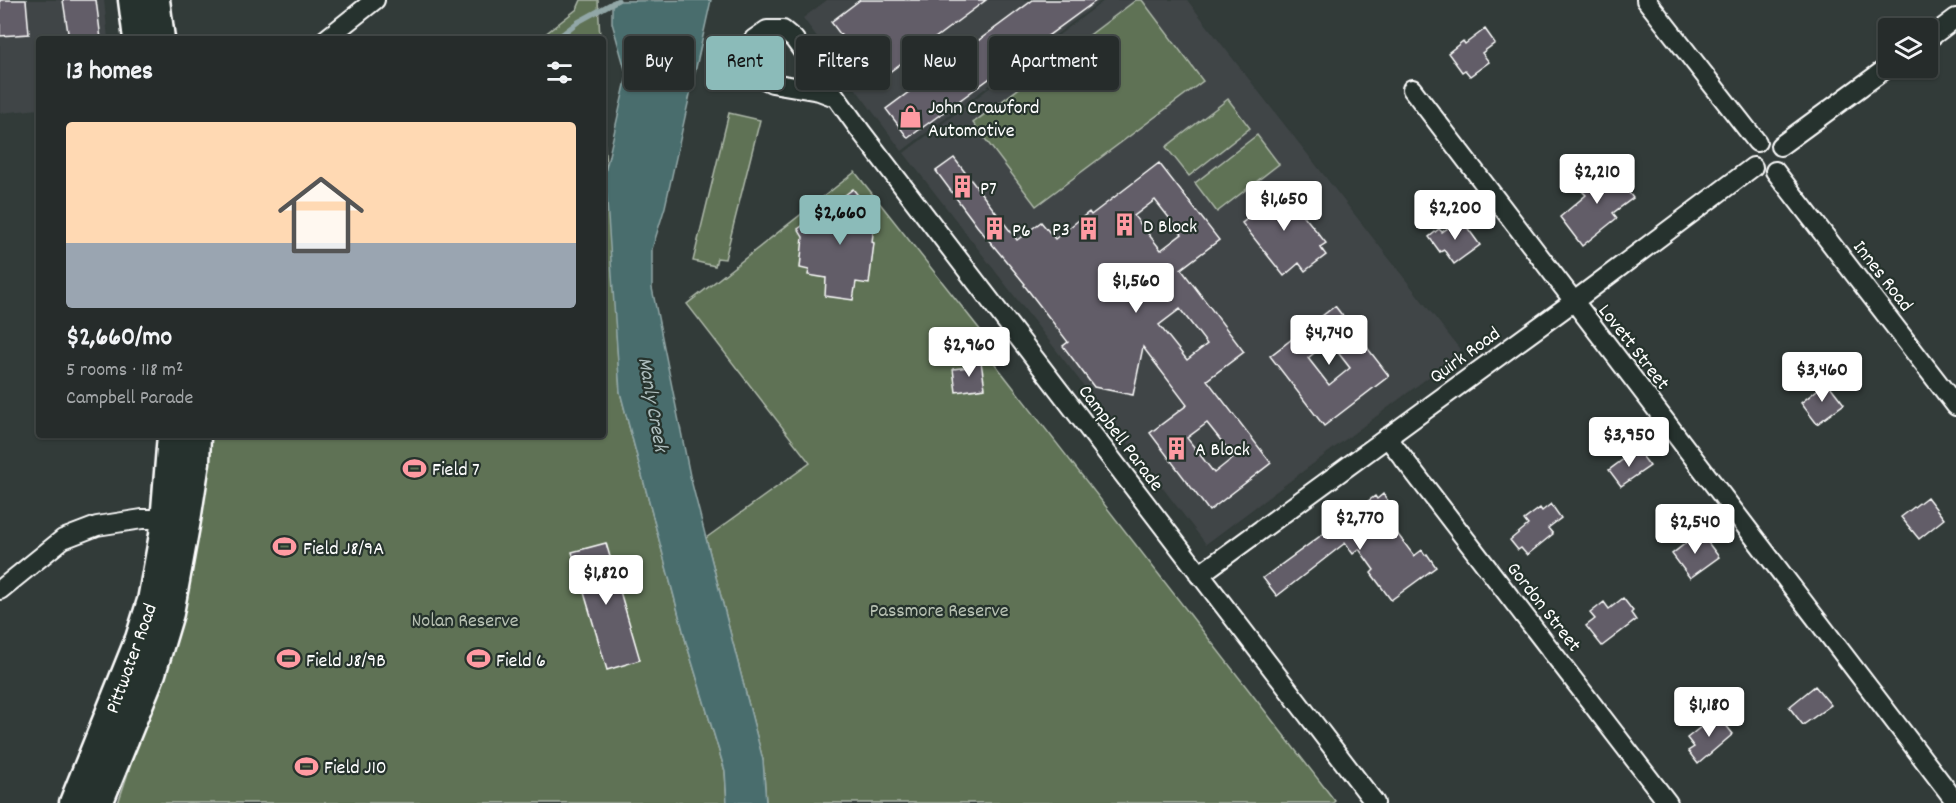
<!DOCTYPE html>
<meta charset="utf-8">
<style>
body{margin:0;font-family:Dekko,sans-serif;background:#323837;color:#f1f3f6;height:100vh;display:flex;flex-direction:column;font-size:22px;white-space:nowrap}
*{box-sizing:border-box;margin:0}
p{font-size:20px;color:#a4a7a9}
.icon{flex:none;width:33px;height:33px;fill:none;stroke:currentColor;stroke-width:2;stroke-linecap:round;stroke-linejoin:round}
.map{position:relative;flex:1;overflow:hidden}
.sheet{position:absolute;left:36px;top:36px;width:570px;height:402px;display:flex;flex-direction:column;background:#262c2b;border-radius:6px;box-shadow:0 2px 4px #0004,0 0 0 2px #424847}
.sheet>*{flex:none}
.banner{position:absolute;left:624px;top:36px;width:570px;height:54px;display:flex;gap:12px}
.tools{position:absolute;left:1878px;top:18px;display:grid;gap:12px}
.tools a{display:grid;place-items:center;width:60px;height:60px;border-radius:6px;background:#262c2b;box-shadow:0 2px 4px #0004,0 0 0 2px #424847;font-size:30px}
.price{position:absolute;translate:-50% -51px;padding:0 14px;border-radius:6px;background:#fff;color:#222;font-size:20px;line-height:39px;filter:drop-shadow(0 2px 3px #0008)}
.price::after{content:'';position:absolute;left:50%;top:36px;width:18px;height:14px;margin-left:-9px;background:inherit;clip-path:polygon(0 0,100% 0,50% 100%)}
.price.on{background:#8bbbb9;color:#111}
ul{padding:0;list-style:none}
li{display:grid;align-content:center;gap:12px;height:318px;padding:0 30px}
li span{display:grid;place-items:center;height:186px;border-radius:6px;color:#555}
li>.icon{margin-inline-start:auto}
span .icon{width:108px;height:108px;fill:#fffc;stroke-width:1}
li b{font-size:26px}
h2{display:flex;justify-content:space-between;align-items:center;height:72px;padding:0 30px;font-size:26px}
.pill{padding:0 21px;border-radius:6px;background:#262c2b;box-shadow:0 2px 4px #0004,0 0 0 2px #424847;font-size:21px;line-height:54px}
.pill.on{background:#8bbbb9;color:#111}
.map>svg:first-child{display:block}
</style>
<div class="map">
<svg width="1956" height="803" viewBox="0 0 1956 803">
<rect width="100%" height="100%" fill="#323b39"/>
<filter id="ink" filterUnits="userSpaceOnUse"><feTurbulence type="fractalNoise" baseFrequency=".0167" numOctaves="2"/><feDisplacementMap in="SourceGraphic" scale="12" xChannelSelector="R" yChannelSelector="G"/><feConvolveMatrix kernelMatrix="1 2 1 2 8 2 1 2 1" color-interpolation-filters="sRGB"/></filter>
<g filter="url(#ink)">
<path fill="#404547" d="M 0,0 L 104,0 L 108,39 L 39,39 L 39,109 L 0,113 Z
M 827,0 L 1102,0 L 902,151 L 803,18 Z
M 1105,0 L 1187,0 L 1462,352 L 1206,544 L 904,153 Z"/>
<path fill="#5e7255" stroke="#aeb8aa" stroke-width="1.5" d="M 581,0 L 598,0 L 600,39 L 539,39 L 577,9 Z
M 1136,0 L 1142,0 L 1203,81 L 1036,206 L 973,123 Z
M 1228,99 L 1250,128 L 1189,176 L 1166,147 Z
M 729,113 L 760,120 L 725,259 L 717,258 L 715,266 L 693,261 Z
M 603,122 L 620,392 L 686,642 L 725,771 L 727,803 L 118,803 L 185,602 L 211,435 L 603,435 Z
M 1257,135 L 1279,164 L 1217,212 L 1195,183 Z
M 855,172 L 985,336 L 978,342 L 1335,801 L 1333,803 L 766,803 L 763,760 L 706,538 L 810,463 L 687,304 Z"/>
<path fill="#496d6d" stroke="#92a7a7" stroke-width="1.5" d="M 711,0 L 665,207 L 652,249 L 652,288 L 690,476 L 763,760 L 766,803 L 727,803 L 725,771 L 686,642 L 620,392 L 605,173 L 627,76 L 612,23 L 612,1 Z"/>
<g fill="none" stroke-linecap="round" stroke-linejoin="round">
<path stroke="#92a7a7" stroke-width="5" d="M 556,39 L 578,22 L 618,0"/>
</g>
<path fill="#625d67" stroke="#fff" stroke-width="1.5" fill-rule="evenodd" d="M 0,0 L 26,0 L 29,34 L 0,36 Z
M 63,0 L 96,0 L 101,39 L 69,39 Z
M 860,0 L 986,0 L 876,82 L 831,22 Z
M 1033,0 L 1097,0 L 908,138 L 886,109 Z
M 1485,29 L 1495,43 L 1482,53 L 1489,62 L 1470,76 L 1465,70 L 1462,72 L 1448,53 L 1463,41 L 1465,44 Z
M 954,158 L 1017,240 L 1041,222 L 1055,239 L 1089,212 L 1091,215 L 1159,163 L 1219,240 L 1181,269 L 1244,352 L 1207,380 L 1271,463 L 1209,511 L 1150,433 L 1187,405 L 1143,347 L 1133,395 L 1094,387 L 1063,346 L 1068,342 L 1024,285 L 1025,284 L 977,226 L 936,171 ZM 1155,200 L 1182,234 L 1161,250 L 1134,216 ZM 1180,309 L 1207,344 L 1187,360 L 1159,325 ZM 1207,423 L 1234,457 L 1214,473 L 1187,438 Z
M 1606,162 L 1633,198 L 1613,213 L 1617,218 L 1582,246 L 1560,217 L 1586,195 L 1582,191 L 1591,184 L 1586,177 Z
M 1270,185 L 1278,196 L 1284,191 L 1326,243 L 1320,247 L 1326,255 L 1305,271 L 1299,263 L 1284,276 L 1242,223 L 1259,210 L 1251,200 Z
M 853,189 L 875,217 L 872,242 L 874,243 L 869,284 L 856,282 L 853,300 L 825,296 L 826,278 L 808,275 L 809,270 L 800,268 L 803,237 L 798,229 L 809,221 L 810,213 L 820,214 Z
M 1461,219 L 1480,245 L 1454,264 L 1444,250 L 1440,252 L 1429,237 L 1439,229 L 1442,232 Z
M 1335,306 L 1389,376 L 1324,426 L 1270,356 ZM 1329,341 L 1350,368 L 1329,385 L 1308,358 Z
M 981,362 L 985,388 L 956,392 L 953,369 L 968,367 L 968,364 Z
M 1827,382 L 1844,404 L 1817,424 L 1801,403 Z
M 1637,449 L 1650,466 L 1621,486 L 1609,470 Z
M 1383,494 L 1394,509 L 1384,516 L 1414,556 L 1422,550 L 1425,555 L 1427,554 L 1436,567 L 1391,600 L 1371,573 L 1374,570 L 1359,549 L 1353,554 L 1345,543 L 1277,596 L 1263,578 L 1375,496 L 1377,499 Z
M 1927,497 L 1944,519 L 1919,539 L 1901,517 Z
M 1551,504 L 1561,518 L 1548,528 L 1553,534 L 1527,555 L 1521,548 L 1518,550 L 1510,540 L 1528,525 L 1524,520 L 1540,508 L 1542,511 Z
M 1700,532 L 1719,557 L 1690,578 L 1672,554 Z
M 606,543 L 640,660 L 607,670 L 572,552 Z
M 1623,598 L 1633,611 L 1631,613 L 1636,620 L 1602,646 L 1586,626 L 1595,619 L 1590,613 L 1604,602 L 1609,609 Z
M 1815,686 L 1831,705 L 1803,725 L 1789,707 Z
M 1717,714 L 1733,734 L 1698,764 L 1688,751 L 1694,747 L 1687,738 Z"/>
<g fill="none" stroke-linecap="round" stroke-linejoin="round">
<defs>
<path id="minor" d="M 1646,0 L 1757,142
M 326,39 L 375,0
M 1928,39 L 1956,18
M 1412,89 L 1956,802
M 835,97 L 819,91 L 772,83 L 760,77 L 752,68 L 747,56 L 749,46 L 754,39 L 767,30 L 783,30 L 794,39 L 862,133 L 1375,803
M 1780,146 L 1888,67
M 1775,171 L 1956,406
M 1387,437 L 1668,803
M 1199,575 L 1573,302 L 1753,167
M 0,590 L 63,539 L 97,526 L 142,519 L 175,519"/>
<path id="primary" d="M 133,0 L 138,39
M 155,0 L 160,39
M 74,803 L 140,639 L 152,601 L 164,535 L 172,435
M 98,803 L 151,673 L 169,613 L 186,520 L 195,462 L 196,435"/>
</defs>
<use href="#minor" stroke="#fff" stroke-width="22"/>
<use href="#primary" stroke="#fff" stroke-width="33"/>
<use href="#minor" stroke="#26332d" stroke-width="18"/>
<use href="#primary" stroke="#26332d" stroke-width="28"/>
</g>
</g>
<defs>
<symbol id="shop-bare" viewBox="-9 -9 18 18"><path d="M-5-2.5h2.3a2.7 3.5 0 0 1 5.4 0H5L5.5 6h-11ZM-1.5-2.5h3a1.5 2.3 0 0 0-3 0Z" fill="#ff9aa2" stroke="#26332d" stroke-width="2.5" paint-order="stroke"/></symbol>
<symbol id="building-bare" viewBox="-9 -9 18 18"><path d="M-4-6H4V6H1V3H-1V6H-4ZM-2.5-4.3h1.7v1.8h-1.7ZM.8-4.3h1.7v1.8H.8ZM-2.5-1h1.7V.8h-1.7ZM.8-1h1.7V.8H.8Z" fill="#ff9aa2" stroke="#26332d" stroke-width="2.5" paint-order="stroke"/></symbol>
<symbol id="stadium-bare" viewBox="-9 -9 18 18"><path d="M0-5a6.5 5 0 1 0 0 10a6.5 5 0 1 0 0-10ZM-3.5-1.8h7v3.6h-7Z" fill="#ff9aa2" stroke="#26332d" stroke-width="2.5" paint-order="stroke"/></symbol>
</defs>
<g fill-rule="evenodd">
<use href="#shop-bare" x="894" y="100" width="33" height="33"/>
<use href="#building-bare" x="946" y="170" width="33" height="33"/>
<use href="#building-bare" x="1108" y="208" width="33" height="33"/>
<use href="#building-bare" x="1072" y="212" width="33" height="33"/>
<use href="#building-bare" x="978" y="212" width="33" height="33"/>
<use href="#building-bare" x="1160" y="432" width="33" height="33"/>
<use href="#stadium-bare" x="398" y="452" width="33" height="33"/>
<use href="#stadium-bare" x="268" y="530" width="33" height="33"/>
<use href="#stadium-bare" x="272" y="642" width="33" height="33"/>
<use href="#stadium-bare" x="462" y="642" width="33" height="33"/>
<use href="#stadium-bare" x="290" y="750" width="33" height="33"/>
</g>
<g text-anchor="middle" stroke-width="4.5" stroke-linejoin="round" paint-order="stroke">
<g font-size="20" fill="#fff" stroke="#26332d" text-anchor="start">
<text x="928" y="113">John Crawford<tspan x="928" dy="23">Automotive</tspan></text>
<text x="980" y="194">P7</text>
<text x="1143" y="232">D Block</text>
<text x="1070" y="235" text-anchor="end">P3</text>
<text x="1012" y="236">P6</text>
<text x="1195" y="455">A Block</text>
<text x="432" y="475">Field 7</text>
<text x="303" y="554">Field J8/9A</text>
<text x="306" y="666">Field J8/9B</text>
<text x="496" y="666">Field 6</text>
<text x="324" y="773">Field J10</text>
</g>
<g font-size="20" fill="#fff" stroke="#26332d">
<text transform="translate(1884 275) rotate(52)" y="7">Innes Road</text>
<text transform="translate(1635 346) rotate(52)" y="7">Lovett Street</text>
<text transform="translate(1464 354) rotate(-36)" y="7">Quirk Road</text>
<text transform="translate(1122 437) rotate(53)" y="7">Campbell Parade</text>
<text transform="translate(1545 606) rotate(52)" y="7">Gordon Street</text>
<text transform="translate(130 658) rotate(-70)" y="7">Pittwater Road</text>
</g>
<g font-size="20" fill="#b7c0b2" stroke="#26332d">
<text x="939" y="616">Passmore Reserve</text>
<text x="465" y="626">Nolan Reserve</text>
</g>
<g font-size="21" font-style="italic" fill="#adbdbd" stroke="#26332d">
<text transform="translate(654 404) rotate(80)" y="7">Manly Creek</text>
</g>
</g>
</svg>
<div class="tools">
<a><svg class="icon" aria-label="layers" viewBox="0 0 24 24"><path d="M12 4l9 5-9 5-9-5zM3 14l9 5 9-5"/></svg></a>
</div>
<b class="price" style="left:1597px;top:205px">$2,210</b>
<b class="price" style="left:1284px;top:232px">$1,650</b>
<b class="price" style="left:1455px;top:241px">$2,200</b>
<b class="price on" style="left:840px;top:246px">$2,660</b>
<b class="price" style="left:1136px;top:314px">$1,560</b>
<b class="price" style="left:1329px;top:366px">$4,740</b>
<b class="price" style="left:969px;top:378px">$2,960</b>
<b class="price" style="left:1822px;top:403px">$3,460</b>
<b class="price" style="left:1629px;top:468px">$3,950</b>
<b class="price" style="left:1360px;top:551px">$2,770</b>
<b class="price" style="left:1695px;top:555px">$2,540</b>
<b class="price" style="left:606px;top:606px">$1,820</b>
<b class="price" style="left:1709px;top:738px">$1,180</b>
<div class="banner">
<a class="pill">Buy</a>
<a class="pill on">Rent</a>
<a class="pill">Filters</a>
<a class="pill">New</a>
<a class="pill">Apartment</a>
</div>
<section class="sheet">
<h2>13 homes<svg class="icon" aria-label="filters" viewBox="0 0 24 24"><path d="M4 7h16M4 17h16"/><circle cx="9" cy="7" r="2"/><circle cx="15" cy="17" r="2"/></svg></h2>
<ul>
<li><span style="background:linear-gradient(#ffd9b3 65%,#9aa5b1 0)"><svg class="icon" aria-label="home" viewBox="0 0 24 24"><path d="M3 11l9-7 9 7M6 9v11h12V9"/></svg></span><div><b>$2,660/mo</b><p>5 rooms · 118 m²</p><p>Campbell Parade</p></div></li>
</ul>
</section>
</div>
